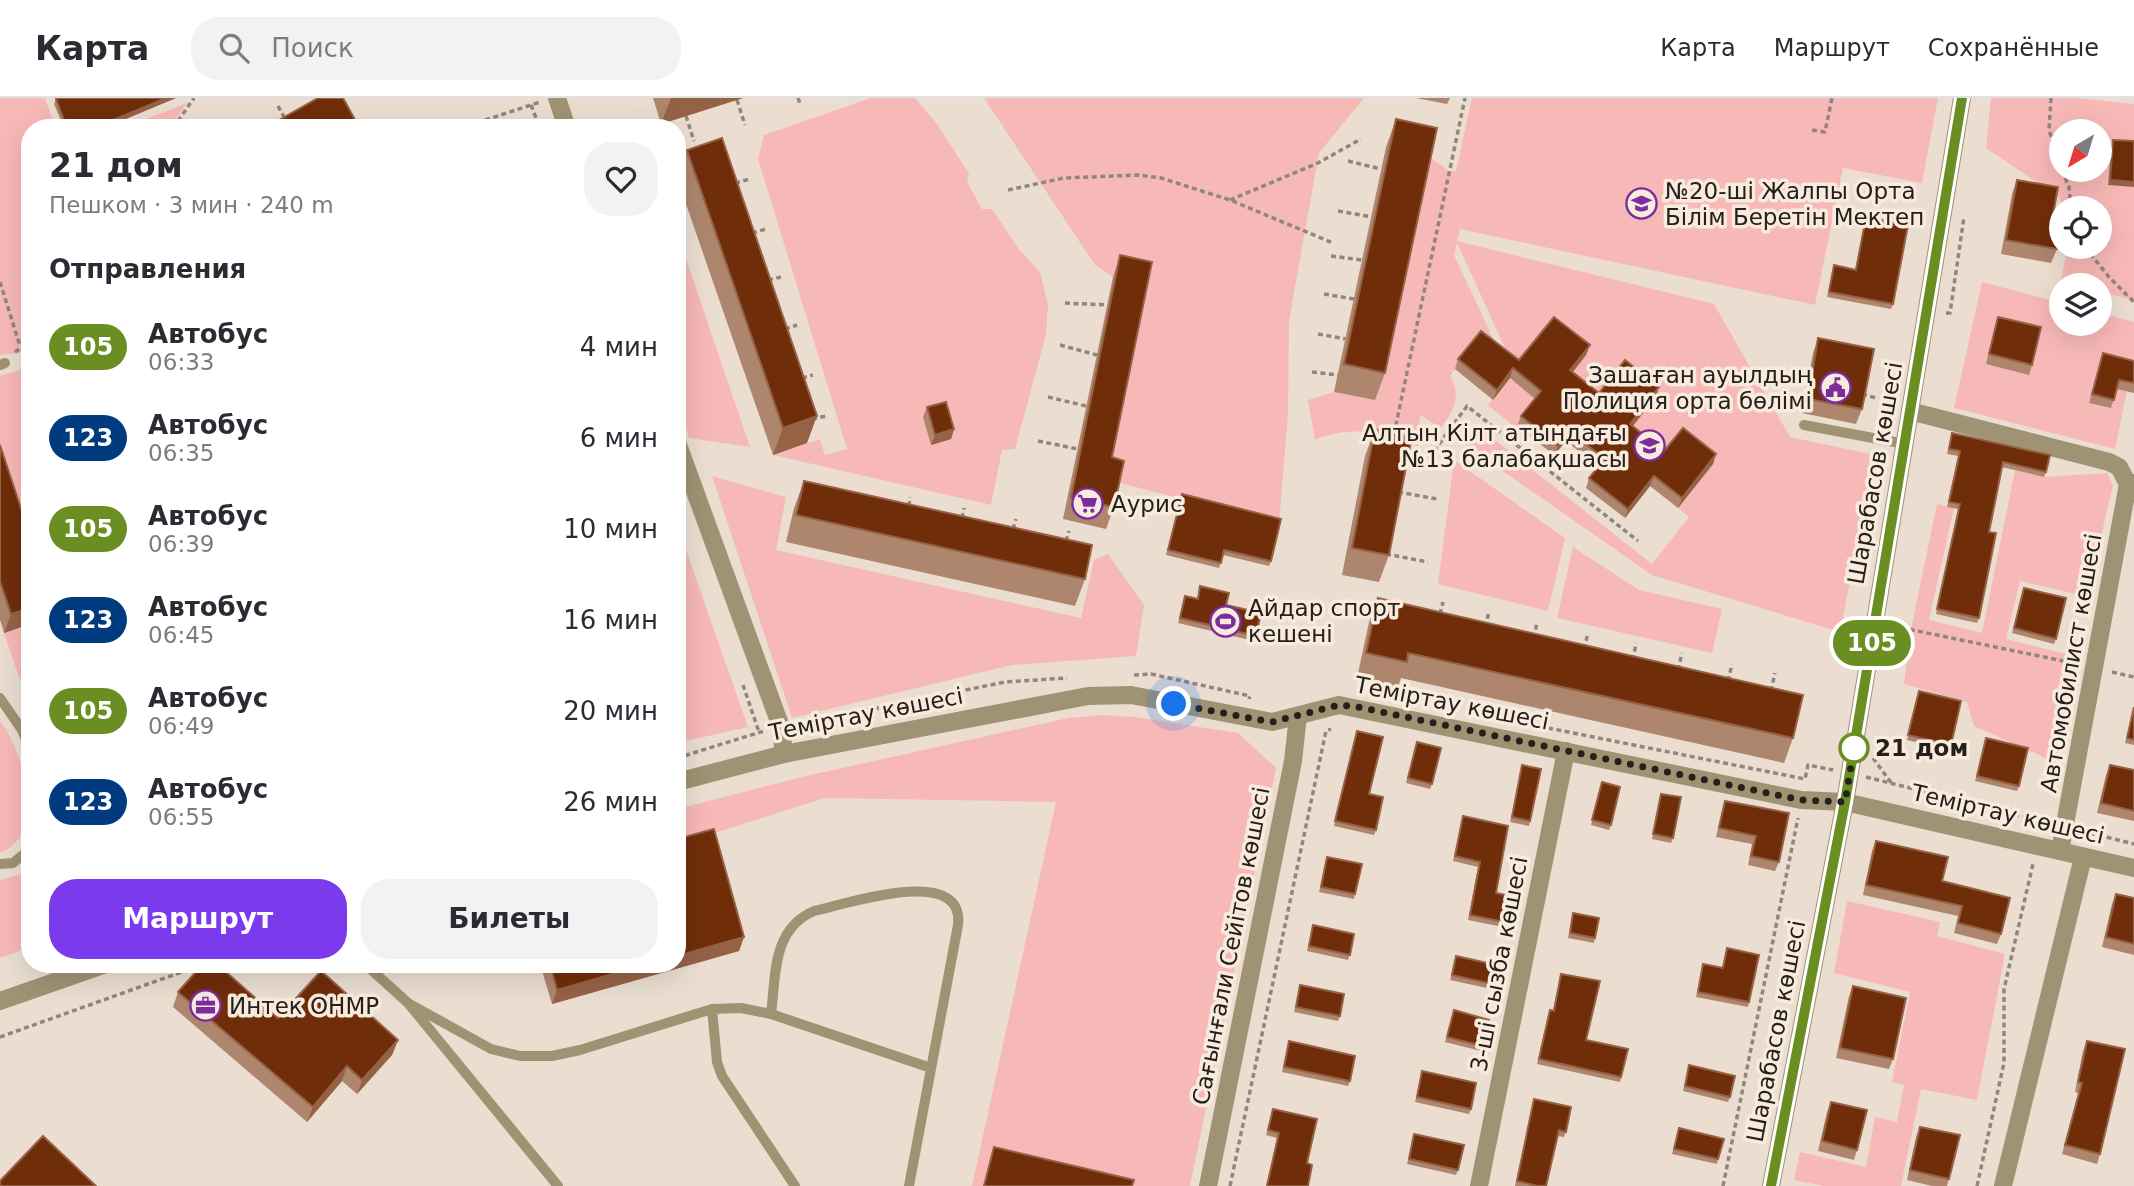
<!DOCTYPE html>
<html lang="ru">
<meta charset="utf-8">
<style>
body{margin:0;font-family:"DejaVu Sans",sans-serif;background:#f2f2f3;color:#2b2b33;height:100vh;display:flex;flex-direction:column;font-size:26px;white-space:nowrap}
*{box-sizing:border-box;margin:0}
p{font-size:23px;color:#7c7c81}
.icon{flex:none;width:38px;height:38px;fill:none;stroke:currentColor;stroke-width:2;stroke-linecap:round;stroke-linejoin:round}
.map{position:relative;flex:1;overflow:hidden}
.sheet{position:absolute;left:21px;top:21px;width:665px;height:854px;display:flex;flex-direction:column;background:#fff;border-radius:28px;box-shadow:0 7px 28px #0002}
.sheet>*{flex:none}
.badge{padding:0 14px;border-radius:23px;font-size:24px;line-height:46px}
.needle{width:46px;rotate:218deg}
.tools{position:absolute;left:2049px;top:21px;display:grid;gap:14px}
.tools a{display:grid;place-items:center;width:63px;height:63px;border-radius:50%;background:#fff;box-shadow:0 7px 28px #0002;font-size:35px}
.you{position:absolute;width:35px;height:35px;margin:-18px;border:5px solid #fff;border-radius:50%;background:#1a73e8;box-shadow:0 0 0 10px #1a73e833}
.map>.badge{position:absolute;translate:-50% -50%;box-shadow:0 0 0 4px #fff}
h2{padding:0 28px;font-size:26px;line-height:63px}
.round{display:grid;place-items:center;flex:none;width:74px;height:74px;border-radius:28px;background:#f2f2f3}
.overview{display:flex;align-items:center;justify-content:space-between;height:119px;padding:0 28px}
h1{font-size:33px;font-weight:600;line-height:52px}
.primary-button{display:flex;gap:14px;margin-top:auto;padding:14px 28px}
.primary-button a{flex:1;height:80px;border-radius:28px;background:#7c3aed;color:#fff;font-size:28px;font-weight:600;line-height:80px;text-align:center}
.primary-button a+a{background:#f2f2f3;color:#2b2b33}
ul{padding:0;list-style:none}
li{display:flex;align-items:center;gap:21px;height:91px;padding:0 28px}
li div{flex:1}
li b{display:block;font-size:26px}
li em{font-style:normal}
li .badge{min-width:77px;font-weight:700;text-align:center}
header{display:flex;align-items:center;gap:42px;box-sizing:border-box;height:98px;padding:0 35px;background:#fff;border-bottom:2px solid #e1e1e2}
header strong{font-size:33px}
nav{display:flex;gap:38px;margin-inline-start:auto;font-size:24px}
.search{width:490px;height:63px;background:#f2f2f3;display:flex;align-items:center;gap:18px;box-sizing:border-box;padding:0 24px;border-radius:28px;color:#7c7c81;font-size:26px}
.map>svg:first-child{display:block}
</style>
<header>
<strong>Карта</strong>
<div class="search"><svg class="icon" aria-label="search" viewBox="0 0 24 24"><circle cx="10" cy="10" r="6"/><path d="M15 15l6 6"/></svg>Поиск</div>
<nav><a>Карта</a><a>Маршрут</a><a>Сохранённые</a></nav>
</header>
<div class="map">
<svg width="2134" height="1088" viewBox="0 0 2134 1088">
<rect width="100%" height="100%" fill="#ebded1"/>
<path fill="#f7b9b7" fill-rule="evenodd" d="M0,0H45L56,30H30V254L0,257Z
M871,0H915L938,27L969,76L967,84L982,111H992L1018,150L1040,174L1048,207L1046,237L1015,351L1002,352L991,407L773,357L820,341L825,357L847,351L758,61L764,37Z
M984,0H1364L1319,55L1289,223L1288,316L1279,426L1105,381L1144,186L1113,179L1095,167Z
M1472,0H1938L1922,85L1843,70L1815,207L1460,131L1457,143L1714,206L1790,339L1875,357L1840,534L1652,477L1454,339L1464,329L1481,331L1652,466L1689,419L1678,410L1713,366L1661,362L1596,305L1515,272L1457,145L1454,157L1504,264L1477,243L1450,278C1462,300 1454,312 1441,330L1420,317L1418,348C1383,334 1350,327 1315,342L1308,302L1334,294L1375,302L1427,57L1449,73H1456Z
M1991,0H2078L2134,6V202L2100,194V187L2061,185L2067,149H2100V110H2062L2060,100L1986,50ZM2062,33H2100V72H2062Z
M187,5L169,30H123Z
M677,134L750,349L689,340L677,301Z
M1982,184L2061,205L2062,226H2100V215L2134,224V258L2115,351L1954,310Z
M30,269V477L0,386V278Z
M1510,280L1538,303L1516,330L1488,307Z
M1454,362L1565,440L1548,513L1438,486Z
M2015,372L2044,379L2107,375L2113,387L2087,499L2020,483L2006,541L2074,558V585L2057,665L1974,628L1967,604L1904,586L1911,531L1937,406L1954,410L1929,522L1982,535Z
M712,378L786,399L776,452L1081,520L1094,462L1108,456L1144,507L1136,558L1012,567L792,620Z
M677,426L748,629L677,645Z
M1573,449L1639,492L1722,511L1712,555L1557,520Z
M30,526V611L4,535Z
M1103,617L1135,619L1238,635L1276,670L1190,1088H972L1056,704L825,700L677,747V711L806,678L1068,620Z
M0,623C24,652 47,738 0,755Z
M30,768V849L0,860V782L22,776Z
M1847,803L1940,824L1937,838L2005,856L1977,1002L1921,991L1901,1088H1824L1794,1082L1800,1054L1866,1069L1875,1019L1897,1024L1904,987L1892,984L1910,894L1834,875Z"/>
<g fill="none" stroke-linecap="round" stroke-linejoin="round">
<path stroke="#90867d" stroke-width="3.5" stroke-dasharray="5 3.5" stroke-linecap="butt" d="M798,0L801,8
M2051,0L2049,32L2062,71
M737,2L745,27
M531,7L540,30
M278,8L290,30
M686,18L694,43
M173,30L194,0
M461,30L540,4
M1812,32L1825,34L1832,0
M1348,63L1381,71
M2062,72L2069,89L2071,110
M735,85L750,81
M1008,92L1064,80L1138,77L1161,80L1230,102L1333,145
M1230,102L1318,65L1361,41
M1338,113L1372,119
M752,135L766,131
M2085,149L2109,179L2134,204
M1331,158L1362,162
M768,182L781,179
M0,184L20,248
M1324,196L1354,201
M1065,205L1107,207
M1946,215H1950L1964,119
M785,231L797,227
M1318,236L1346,241
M21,246L30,234
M1060,247L1097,257
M15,254L30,243
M1312,274L1338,277
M802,280L813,277
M1862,296L1876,300
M1048,299L1086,308
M812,321L826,318
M1394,336L1465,0
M1038,343L1078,351
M1429,360L1467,308L1638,443
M1398,394L1437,401
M909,408L910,399
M962,420L964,410
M1013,431L1016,421
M1066,443L1069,433
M1386,456L1428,464
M1440,516L1443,504
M1893,528L2078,566
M1485,529L1489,514
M1534,540L1537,524
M1584,551L1588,535
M1633,562L1636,545
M1678,572L1682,555
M2112,574L2134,579
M1134,577L1151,576L1250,598L1249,601
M1728,583L1732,566
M743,587L759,634
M1771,593L1775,575
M799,626L1005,584L1067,580
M1548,630L1805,681L1808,667L1833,672
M677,660L764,633
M1873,660L1892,686
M1866,679L2046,724
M2082,733L2134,746
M0,939L204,866
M1230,1088L1326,633L1331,631
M1723,1088L1798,720
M1977,1088L2004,965V891L2033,766"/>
<path stroke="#a09373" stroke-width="10" d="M0,267L5,265
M1804,327L1905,346
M0,600L22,632L30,651
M0,766L13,765L30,751
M365,866L408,905L558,1088
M408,905L491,951L520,958H552L580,952L712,911L741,910L771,916L931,970
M712,911L717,964L722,978L795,1088
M771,916C776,877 772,831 814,813C844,807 965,765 958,827L909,1088"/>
<path stroke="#a09373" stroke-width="18" d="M557,0L567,30
M1910,313L2109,364L2119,369L2128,386L2134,385
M677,344L781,629L784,656
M2060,753L2128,386
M1208,1088L1293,663L1298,618
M1479,1088L1566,653
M1771,1088L1845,704"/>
<path stroke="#a09373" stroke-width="18" d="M677,684L784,656L1088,598L1131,597L1272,624L1339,607L1801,702L1845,704L2134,770
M1845,704L1962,0
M0,903L106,866
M2003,1088L2083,759"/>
</g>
<path fill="#ae866e" d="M59,0H176L104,30H64L54,6L56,1Z
M653,0H743L661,26Z
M1416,0H1450L1447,6Z
M1396,21L1385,275L1375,302L1334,294L1386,49Z
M2113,42L2134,43L2108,87L2111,47Z
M687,52L807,345L773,357L677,80Z
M2017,82L2051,128L2057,151L2051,165L2001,156L2012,96Z
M1866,119L1893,206L1891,211L1827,199L1834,167L1855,172Z
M1120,157L1112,359L1114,409L1106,431L1063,421L1113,179Z
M1998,219L2032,267L2029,277L1986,266L1995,228Z
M1818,240L1862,311L1856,326L1802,315L1813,255Z
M2103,255L2134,263V295L2117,291L2111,310L2089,305Z
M1586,257L1573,274L1599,295L1656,299L1633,328L1664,353L1716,356L1713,366L1678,410L1650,388L1625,420L1586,390L1589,380L1598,368L1566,343L1554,357L1517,328L1521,318L1535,301L1510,280L1493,302L1455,271L1458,261L1519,262Z
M927,309L954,331L951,341L931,347L923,319Z
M1375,331L1389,457L1379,484L1342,477L1365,358Z
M1952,335L2046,374L2044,379L2002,369L1989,434L1979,520L1977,525L1936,516L1958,411L1947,409L1958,358L1947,356Z
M0,347L30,438V526L4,535L0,522Z
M804,383L1085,481L1075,508L786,444L794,410Z
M1182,396L1271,463L1269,468L1223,457L1219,470L1166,457Z
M1200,488L1226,507L1256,538L1254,543L1178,525L1185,498L1197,501Z
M2024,490L2056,541L2054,546L2012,535Z
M1378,500L1793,640L1784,665L1401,580L1398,589L1357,580L1369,524Z
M1919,593L1951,647L1949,652L1907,642Z
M2134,609V647L2125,645Z
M1357,633L1376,732L1374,737L1334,728Z
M1986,640L2019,688L2017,693L1975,683Z
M1417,644L1432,686L1430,691L1406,685Z
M1522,667L1530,723L1529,728L1510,724Z
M2110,667L2134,672V723L2097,715L2106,677Z
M1602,684L1611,727L1609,732L1591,727Z
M1661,696L1673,740L1671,745L1652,741Z
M1725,703L1779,764L1775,773L1748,767L1752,746L1716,739L1722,712Z
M1463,718L1496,795L1510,825L1508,830L1468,822L1478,769L1453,763Z
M1876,743L1942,783L2001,836L1997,846L1954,835L1958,818L1863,797L1872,753Z
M1327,759L1355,796L1354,801L1319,794Z
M2116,796L2134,800V857L2102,849L2112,806Z
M1573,815L1595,840L1594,845L1568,840Z
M1313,827L1350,857L1348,862L1307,853Z
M744,839L739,853L552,906L540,866H677Z
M1727,850L1749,904L1748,909L1696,899L1703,866L1722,870Z
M1456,858L1497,887L1496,892L1450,882Z
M1561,876L1586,942L1621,979L1620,984L1537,966L1548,917L1550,912H1553Z
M1300,887L1340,918L1338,923L1294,914Z
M1853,888L1893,961L1889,971L1836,960L1849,898Z
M178,894L278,920L398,942L392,957L357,996L342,983L307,1024L173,909Z
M1452,917L1482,948L1481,953L1445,944Z
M1289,943L1350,983L1348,988L1282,974Z
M2087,943L2100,1056L2097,1066L2062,1056L2078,995L2075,994L2083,953Z
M1689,967L1730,999L1728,1004L1683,993Z
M1422,973L1471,1011L1469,1016L1415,1004Z
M1534,1001L1566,1034L1564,1039L1557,1038L1546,1088H1515Z
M1831,1004L1857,1052L1854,1062L1818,1053L1827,1014Z
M1273,1011L1307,1065L1308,1088H1266L1277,1040L1266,1037Z
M1920,1029L1949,1081L1947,1088H1932L1907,1082L1916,1039Z
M1679,1030L1718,1061L1717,1066L1672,1056Z
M1414,1036L1458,1072L1456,1077L1407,1066Z"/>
<path fill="#956246" d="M166,0H176L104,30H94Z
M671,0H743L661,26Z
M2110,82L2134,84V89L2108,87Z
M1590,247L1586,257L1567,281L1570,272Z
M1513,270L1510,280L1493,302L1497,292Z
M1659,289L1656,299L1627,335L1630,326Z
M817,318L807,345L773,357L783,330Z
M954,331L951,341L931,347L935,337Z
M1569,333L1566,343L1554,357L1558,348Z
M1716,356L1713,366L1678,410L1682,400Z
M1654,378L1650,388L1625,420L1628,411Z
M30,510V526L4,535L11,516Z
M744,839L739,853L552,906L557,892L647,866H677V858Z
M398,942L392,957L357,996L362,982Z
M347,968L342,983L307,1024L313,1009Z"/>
<path fill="#702d0a" stroke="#956246" stroke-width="2" d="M59,0H166L94,30H67L56,1Z
M318,0H343L359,29L357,30H265Z
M1396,21L1437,30L1385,275L1344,266Z
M722,40L817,318L783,330L687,52Z
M2113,42L2134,43V84L2110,82Z
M2017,82L2058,89L2051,128L2061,130L2057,151L2006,142Z
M1866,119L1908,127L1893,206L1829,194L1834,167L1856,172Z
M1120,157L1152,164L1112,359L1124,363L1114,409L1071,400Z
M1554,219L1590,247L1570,272L1599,295L1625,262L1659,289L1630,326L1664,353L1683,330L1716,356L1682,400L1654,378L1628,411L1589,380L1605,361L1569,333L1558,348L1521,318L1541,293L1513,270L1497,292L1458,261L1481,233L1519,262Z
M1998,219L2041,229L2032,267L1989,256Z
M1818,240L1874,251L1862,311L1808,301Z
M2103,255L2134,263V285L2119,282L2114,302L2092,296Z
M946,304L954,331L935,337L927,309Z
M1375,331L1412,338L1389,457L1352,450Z
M1952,335L2050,357L2046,374L2003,364L1989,434L1996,435L1979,520L1937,511L1960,406L1949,404L1960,353L1949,351Z
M0,347L30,438V510L11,516L0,483Z
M804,383L1092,447L1085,481L796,417Z
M1182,396L1281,421L1271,463L1224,452L1221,465L1168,452Z
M1200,488L1229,495L1226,507L1261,515L1256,538L1180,520L1185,498L1198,501Z
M2024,490L2066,500L2056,541L2014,530Z
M1378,500L1803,597L1793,640L1408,555L1407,564L1366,555Z
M1919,593L1961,603L1951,647L1908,637Z
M2134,609V642L2127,640Z
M1357,633L1383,639L1369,696L1383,699L1376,732L1335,723Z
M1986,640L2028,650L2019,688L1977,678Z
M1417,644L1441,650L1432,686L1408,680Z
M1522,667L1541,671L1530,723L1512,719Z
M2110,667L2134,672V713L2101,705Z
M1602,684L1620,689L1611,727L1592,722Z
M1661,696L1681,699L1673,740L1653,736Z
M1725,703L1789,715L1779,764L1751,758L1756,738L1719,730Z
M1463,718L1508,728L1496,795L1515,799L1510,825L1470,817L1480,764L1455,758Z
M714,731L744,839L677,858V741Z
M1876,743L1948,759L1942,783L2010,800L2001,836L1958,825L1962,808L1866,787Z
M1327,759L1362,766L1355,796L1321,789Z
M2116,796L2134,800V846L2106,839Z
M1573,815L1599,820L1595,840L1570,835Z
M1313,827L1354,836L1350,857L1309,848Z
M1727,850L1759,857L1749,904L1698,894L1703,866L1723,870Z
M1456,858L1501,868L1497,887L1452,877Z
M203,866H217L278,920L321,873L398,942L362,982L347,968L313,1009L178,894Z
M550,866H647L557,892Z
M1561,876L1600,883L1586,942L1628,951L1621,979L1539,961L1550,912L1554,913Z
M1300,887L1344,896L1340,918L1296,909Z
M1853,888L1906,900L1893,961L1840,950Z
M1454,912L1489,922L1482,948L1447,939Z
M1289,943L1355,958L1350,983L1284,969Z
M2087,943L2125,951L2100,1056L2065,1047L2082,985L2078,984Z
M1689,967L1735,978L1730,999L1685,988Z
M1422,973L1476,985L1471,1011L1417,999Z
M1534,1001L1571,1009L1566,1034L1559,1032L1546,1088H1538L1517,1083Z
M1831,1004L1867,1012L1857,1052L1822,1043Z
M1273,1011L1317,1021L1307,1065L1312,1067L1308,1088H1267L1279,1035L1268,1032Z
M1920,1029L1960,1037L1949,1081L1910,1072Z
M1679,1030L1724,1041L1718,1061L1674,1051Z
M1414,1036L1464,1047L1458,1072L1409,1061Z
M43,1038L96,1088H0V1083Z
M994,1049L1134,1082L1132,1088H984Z"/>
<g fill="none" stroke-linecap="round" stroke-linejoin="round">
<defs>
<path id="line" d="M1771,1088L1845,704L1962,0"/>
</defs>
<use href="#line" stroke="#fff" stroke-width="16"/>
<use href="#line" stroke="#6b8e23" stroke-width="10"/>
<path stroke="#25201c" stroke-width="7" stroke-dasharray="0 12.6" d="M1174,606L1272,624L1339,607L1358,609L1801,702L1845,704L1854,650"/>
</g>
<defs>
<symbol id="school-ring" viewBox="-11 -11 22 22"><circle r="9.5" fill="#f8ebde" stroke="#7b2d9e" stroke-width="1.5"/><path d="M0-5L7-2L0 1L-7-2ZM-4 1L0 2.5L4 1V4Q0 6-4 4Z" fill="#7b2d9e"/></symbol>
<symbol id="civic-ring" viewBox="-11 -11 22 22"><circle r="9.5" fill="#f8ebde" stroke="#7b2d9e" stroke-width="1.5"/><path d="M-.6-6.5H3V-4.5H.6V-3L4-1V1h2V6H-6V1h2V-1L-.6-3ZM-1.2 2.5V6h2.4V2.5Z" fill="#7b2d9e"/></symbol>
<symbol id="supermarket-ring" viewBox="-11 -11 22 22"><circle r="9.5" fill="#f8ebde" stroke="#7b2d9e" stroke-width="1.5"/><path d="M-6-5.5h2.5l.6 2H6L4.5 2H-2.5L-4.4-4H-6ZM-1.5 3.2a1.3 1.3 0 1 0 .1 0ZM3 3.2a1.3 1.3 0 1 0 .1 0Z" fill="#7b2d9e"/></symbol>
<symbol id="stadium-ring" viewBox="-11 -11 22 22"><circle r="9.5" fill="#f8ebde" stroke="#7b2d9e" stroke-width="1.5"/><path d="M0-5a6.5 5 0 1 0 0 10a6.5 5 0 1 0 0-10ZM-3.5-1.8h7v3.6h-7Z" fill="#7b2d9e"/></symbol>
<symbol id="office-ring" viewBox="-11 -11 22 22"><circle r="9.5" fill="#f8ebde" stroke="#7b2d9e" stroke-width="1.5"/><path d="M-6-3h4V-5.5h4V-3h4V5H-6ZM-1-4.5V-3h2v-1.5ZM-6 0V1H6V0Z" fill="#7b2d9e"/></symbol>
</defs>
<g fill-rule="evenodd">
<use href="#school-ring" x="1624" y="88" width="35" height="35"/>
<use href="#civic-ring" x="1818" y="272" width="35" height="35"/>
<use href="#school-ring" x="1632" y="330" width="35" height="35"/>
<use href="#supermarket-ring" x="1070" y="388" width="35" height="35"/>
<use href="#stadium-ring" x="1208" y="506" width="35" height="35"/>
<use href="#office-ring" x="188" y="890" width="35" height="35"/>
</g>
<circle fill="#fff" stroke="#6b8e23" stroke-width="3.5" cx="1854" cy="650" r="14"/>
<g text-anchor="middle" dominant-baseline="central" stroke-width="7" stroke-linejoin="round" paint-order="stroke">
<g font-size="23" fill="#25201c" stroke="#f8ebde" text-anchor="start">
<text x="1665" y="93">№20-ші Жалпы Орта<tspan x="1665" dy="26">Білім Беретін Мектеп</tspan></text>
<text x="1812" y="277" text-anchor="end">Зашаған ауылдың<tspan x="1812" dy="26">Полиция орта бөлімі</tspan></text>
<text x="1627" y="335" text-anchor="end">Алтын Кілт атындағы<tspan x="1627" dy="26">№13 балабақшасы</tspan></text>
<text x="1111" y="406">Аурис</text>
<text x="1248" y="510">Айдар спорт<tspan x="1248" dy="26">кешені</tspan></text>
<text x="229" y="908">Интек ОНМР</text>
</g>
<g font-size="23" fill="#25201c" stroke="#f8ebde">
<text transform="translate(1875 375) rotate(-80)">Шарабасов көшесі</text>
<text transform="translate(2071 565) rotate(-80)">Автомобилист көшесі</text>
<text transform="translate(1452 605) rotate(11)">Теміртау көшесі</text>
<text transform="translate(866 616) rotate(-11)">Теміртау көшесі</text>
<text transform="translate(2008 716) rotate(13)">Теміртау көшесі</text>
<text transform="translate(1231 848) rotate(-79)">Сағынғали Сейітов көшесі</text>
<text transform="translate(1499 866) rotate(-79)">3-ші сызба көшесі</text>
<text transform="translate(1776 933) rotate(-79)">Шарабасов көшесі</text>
</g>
<g font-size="23" font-weight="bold" fill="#25201c" stroke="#f8ebde" text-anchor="start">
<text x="1875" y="650">21 дом</text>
</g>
</g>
</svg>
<div class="tools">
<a><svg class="needle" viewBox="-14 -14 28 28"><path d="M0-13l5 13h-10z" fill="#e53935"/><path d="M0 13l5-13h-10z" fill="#7c7c81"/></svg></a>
<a><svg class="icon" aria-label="locate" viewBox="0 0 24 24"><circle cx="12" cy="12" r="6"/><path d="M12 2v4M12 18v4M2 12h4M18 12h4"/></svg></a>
<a><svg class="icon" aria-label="layers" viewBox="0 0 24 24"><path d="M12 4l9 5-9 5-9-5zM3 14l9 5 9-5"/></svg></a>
</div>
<div class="you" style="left:1174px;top:606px"></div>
<b class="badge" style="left:1872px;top:545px;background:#6b8e23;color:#fff">105</b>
<section class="sheet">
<div class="overview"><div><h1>21 дом</h1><p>Пешком · 3 мин · 240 m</p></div><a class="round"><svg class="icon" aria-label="heart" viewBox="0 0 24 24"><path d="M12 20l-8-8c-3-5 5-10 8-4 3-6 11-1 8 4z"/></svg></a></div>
<h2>Отправления</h2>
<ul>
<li><span class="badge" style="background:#6b8e23;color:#fff">105</span><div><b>Автобус</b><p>06:33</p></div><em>4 мин</em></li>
<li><span class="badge" style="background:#003b80;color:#fff">123</span><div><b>Автобус</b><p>06:35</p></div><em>6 мин</em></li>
<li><span class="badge" style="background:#6b8e23;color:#fff">105</span><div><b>Автобус</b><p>06:39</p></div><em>10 мин</em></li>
<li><span class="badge" style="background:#003b80;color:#fff">123</span><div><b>Автобус</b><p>06:45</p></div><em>16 мин</em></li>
<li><span class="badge" style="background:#6b8e23;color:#fff">105</span><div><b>Автобус</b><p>06:49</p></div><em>20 мин</em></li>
<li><span class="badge" style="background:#003b80;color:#fff">123</span><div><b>Автобус</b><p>06:55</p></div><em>26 мин</em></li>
</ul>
<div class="primary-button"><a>Маршрут</a><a>Билеты</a></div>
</section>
</div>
